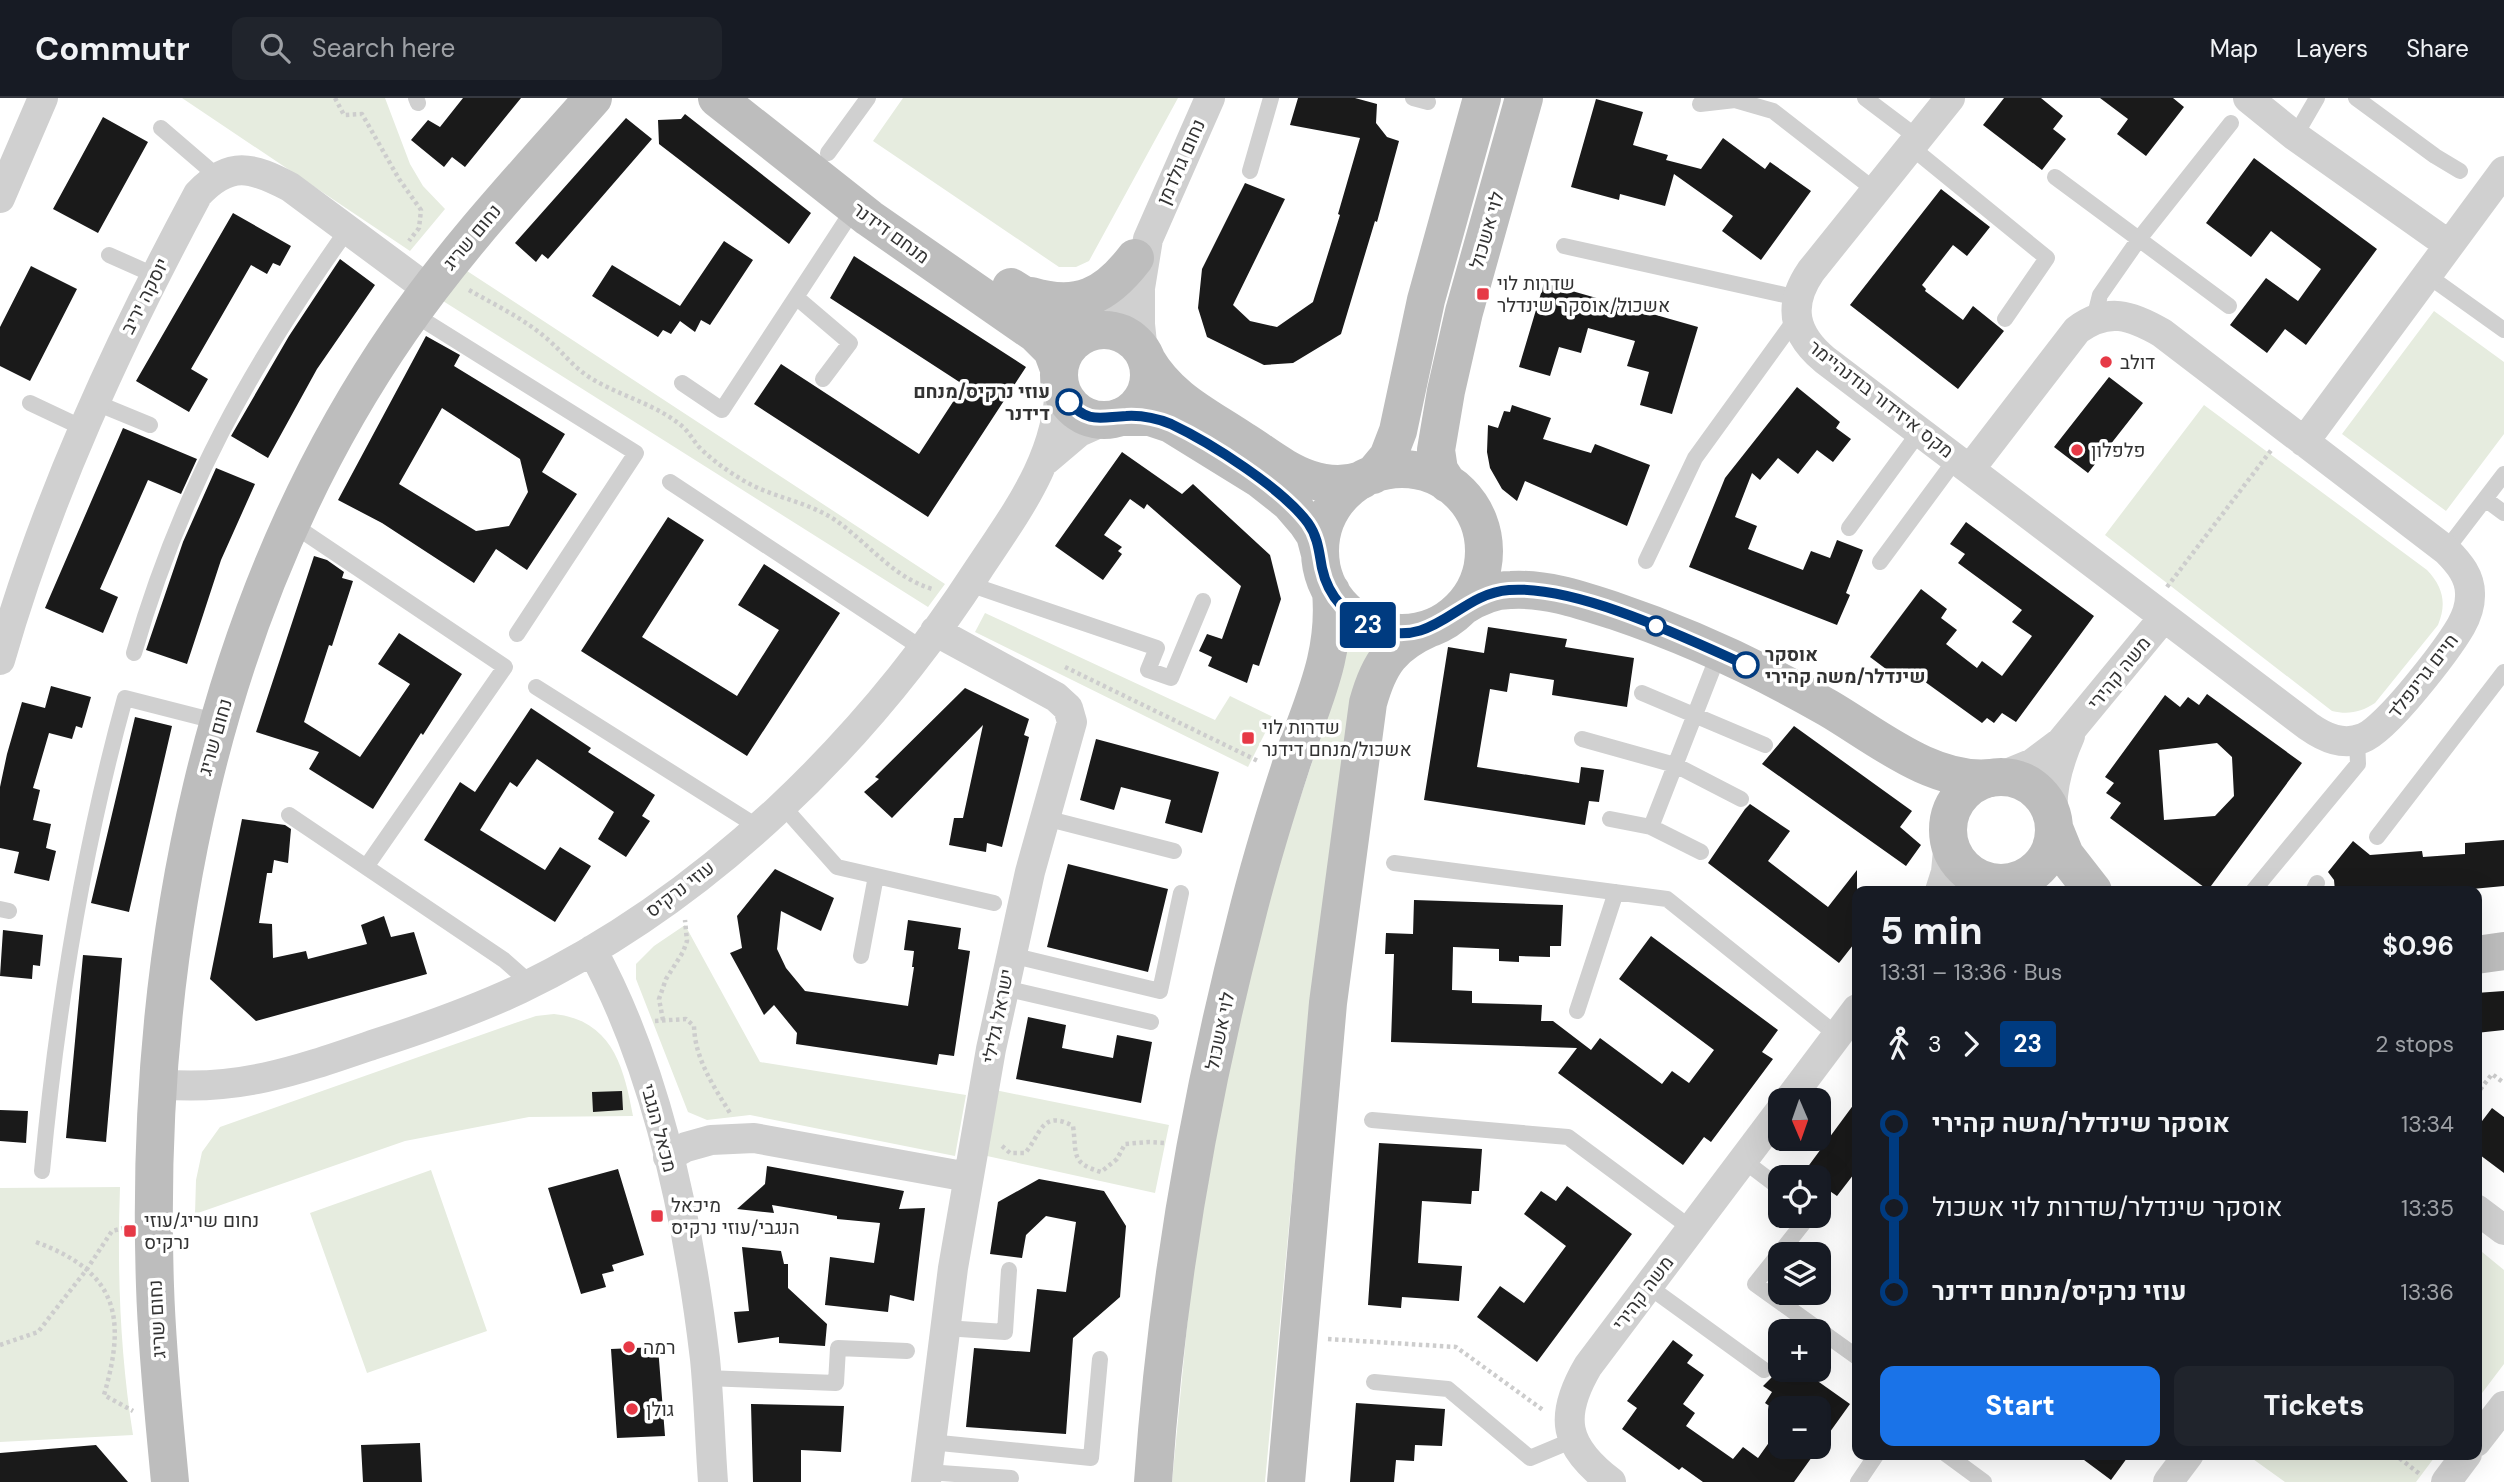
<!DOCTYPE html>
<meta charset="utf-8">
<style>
body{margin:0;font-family:"DM Sans",Heebo,sans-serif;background:#20242c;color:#f1f3f6;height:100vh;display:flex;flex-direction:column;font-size:26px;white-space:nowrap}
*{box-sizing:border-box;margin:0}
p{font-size:23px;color:#9ea1a6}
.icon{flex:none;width:38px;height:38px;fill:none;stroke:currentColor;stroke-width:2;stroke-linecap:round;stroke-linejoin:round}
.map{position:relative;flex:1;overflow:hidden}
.panel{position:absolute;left:1852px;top:788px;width:630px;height:574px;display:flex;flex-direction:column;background:#171b24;border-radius:14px;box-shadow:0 7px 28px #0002}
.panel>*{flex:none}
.badge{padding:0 14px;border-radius:5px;font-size:24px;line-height:46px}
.needle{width:46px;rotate:178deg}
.fabs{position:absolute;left:1768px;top:990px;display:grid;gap:14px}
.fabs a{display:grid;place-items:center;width:63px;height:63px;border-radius:14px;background:#171b24;box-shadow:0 7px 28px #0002;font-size:35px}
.map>.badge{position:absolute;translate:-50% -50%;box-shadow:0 0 0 4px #fff}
.legs{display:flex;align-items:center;gap:10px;height:77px;padding:0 28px;font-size:23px}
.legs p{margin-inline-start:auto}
.summary{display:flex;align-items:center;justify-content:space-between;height:119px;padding:0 28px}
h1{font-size:38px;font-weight:800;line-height:52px}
.primary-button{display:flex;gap:14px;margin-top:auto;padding:14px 28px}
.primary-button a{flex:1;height:80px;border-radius:14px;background:#1a73e8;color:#fff;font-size:28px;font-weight:800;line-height:80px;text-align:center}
.primary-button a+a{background:#20242c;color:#f1f3f6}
ul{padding:0 28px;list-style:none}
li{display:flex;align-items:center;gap:24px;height:84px;font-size:26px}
li i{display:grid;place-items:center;width:10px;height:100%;margin:0 9px;background:currentColor}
li i::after{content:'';width:18px;height:18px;margin:-9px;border:5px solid;border-radius:50%;background:#171b24}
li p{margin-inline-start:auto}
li:first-child i{background:linear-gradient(#0000 50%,currentColor 0)}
li:last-child i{background:linear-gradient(currentColor 50%,#0000 0)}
header{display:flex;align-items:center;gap:42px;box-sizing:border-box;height:98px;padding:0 35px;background:#171b24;border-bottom:2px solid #363941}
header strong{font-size:33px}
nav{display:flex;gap:38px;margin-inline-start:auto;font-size:24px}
.search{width:490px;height:63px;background:#20242c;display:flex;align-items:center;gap:18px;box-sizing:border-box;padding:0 24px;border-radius:14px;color:#9ea1a6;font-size:26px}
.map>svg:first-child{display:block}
</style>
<header>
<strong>Commutr</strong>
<div class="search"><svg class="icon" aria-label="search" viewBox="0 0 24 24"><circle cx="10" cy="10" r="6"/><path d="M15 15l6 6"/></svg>Search here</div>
<nav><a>Map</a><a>Layers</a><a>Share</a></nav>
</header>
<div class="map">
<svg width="2504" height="1384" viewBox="0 0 2504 1384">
<rect width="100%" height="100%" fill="#fff"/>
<path fill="#e6ecdf" d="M182,0H385L410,66L423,88L445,111L410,153Z
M903,0H1178L1089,163L1076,169H1059L873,43Z
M464,171L945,486L928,509L443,203Z
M2434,213L2504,264V336L2446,413L2342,336Z
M2204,307L2427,472C2443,489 2447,505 2438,527L2375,605C2361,614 2349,617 2332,613L2105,437Z
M985,515L1215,622L1230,598L1273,619L1248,669L975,534Z
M1349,541L1379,551L1294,1074L1265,1384H1172L1192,1176L1239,907L1278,767L1331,607Z
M685,827L760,964L966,997L955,1058L750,1017L707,1022L688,1014L636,881V866L654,848Z
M554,916C612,922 624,969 633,1018L529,1019L405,1043L195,1116L196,1082L202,1054L220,1029L515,925L536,918Z
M995,992L1169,1027L1155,1095L987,1058Z
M431,1072L487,1233L367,1275L310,1115Z
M120,1089C117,1172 120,1255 133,1337L0,1344V1090Z
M2476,1149L2504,1172V1266L2476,1303Z
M2246,1356H2437L2416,1384H2285Z"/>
<path fill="#1a1a1a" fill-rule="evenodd" d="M463,0H521L465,69L452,59L444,69L411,42L428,22L440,29Z
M1298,0H1355L1377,6L1376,25L1387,39L1399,43L1377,124L1375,123L1341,236L1293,265L1264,267L1207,239L1198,210L1202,171L1245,85L1285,101L1233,207L1250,223L1277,229L1313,204L1340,117L1338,116L1360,40L1290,27Z
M2004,0H2041L2063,18L2053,31L2066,41L2042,72L1983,27Z
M2100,0H2173L2184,9L2146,58L2117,36L2128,21Z
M1596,1L1643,14L1633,47L1668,57L1666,62L1701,71L1723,40L1765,71L1770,64L1811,93L1761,162L1722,133L1733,118L1674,76L1665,108L1620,96L1619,102L1571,89Z
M685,16L811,115L789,146L659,46L658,22L681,21Z
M103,19L148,44L98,135L53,111Z
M626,20L652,41L548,161L542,156L536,164L515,145Z
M2254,60L2377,151L2306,247L2285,231L2267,255L2230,227L2266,180L2298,203L2321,171L2271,133L2251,159L2206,125Z
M1941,91L1990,129L1967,158L1953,147L1922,187L1926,191L1925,193L1963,222L1973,208L2004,233L1958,291L1850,207Z
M233,115L291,148L280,168L273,165L267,176L251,167L191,271L208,281L189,314L136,283Z
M724,143L753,162L710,227L701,222L695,234L680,223L671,236L663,232L658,239L592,198L612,167L680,208Z
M854,158L1026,269L928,419L754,306L781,266L919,356L964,287L830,200Z
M340,161L375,187L317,271L268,360L231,338L289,238Z
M31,168L77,191L30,283L0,268V229Z
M1544,185L1698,229L1672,316L1640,307L1649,274L1627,268L1635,243L1588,230L1581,255L1559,249L1550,278L1519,269Z
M426,238L460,257L454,268L565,336L542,374L577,396L527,472L496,451L474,485L382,425L338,402ZM442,310L520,361L528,394L509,428L476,433L399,386Z
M2109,279L2143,305L2088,375L2054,349Z
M1797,289L1840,324L1836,330L1851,341L1833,364L1817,352L1798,376L1778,360L1760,382L1752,375L1735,419L1757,428L1748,451L1803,472L1811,453L1830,460L1837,442L1863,452L1846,495L1850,497L1837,527L1689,469L1725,380Z
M1512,307L1551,320L1543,341L1591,355L1595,346L1650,367L1627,428L1525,383L1517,403L1502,391L1490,370L1487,354L1488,327L1498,330L1504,313L1510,314Z
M123,330L197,361L181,396L148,382L100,491L118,499L103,535L45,510Z
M1122,354L1182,396L1193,386L1270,457L1281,501L1259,568L1253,566L1247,585L1208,568L1212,559L1199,553L1207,536L1222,541L1241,488L1147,406L1144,411L1130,401L1104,437L1122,449L1118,453L1122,456L1103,482L1055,448Z
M216,370L255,386L221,462L187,566L146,552L183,444Z
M668,419L704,442L642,539L737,598L779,532L738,507L764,466L840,515L747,658L581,553Z
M1966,424L2094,518L2016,624L2002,615L1994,625L1987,620L1982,625L1910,573L1902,583L1870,559L1921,491L1947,511L1941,520L1957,532L1946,546L1977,570L1982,563L2002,578L2032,538L2012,524L2022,512L1958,465L1965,456L1950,446Z
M314,458L327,462L344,474L342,480L353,483L332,548L329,547L304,624L360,659L410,586L378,566L399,535L462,576L423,637L421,635L373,711L309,671L319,654L256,634Z
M1488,529L1567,541L1565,549L1634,560L1627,609L1552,597L1554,582L1510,575L1507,594L1490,591L1477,669L1579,685L1581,669L1604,672L1599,704L1589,703L1585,727L1424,702L1448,549L1484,555Z
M51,588L91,599L82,630L76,628L72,641L49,635L33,690L40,692L33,722L51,726L46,750L56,753L49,783L14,775L19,754L0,750V689L7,656L22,604L45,610Z
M965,590L1029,621L1024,637L1029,639L1002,749L987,745L986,754L949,747L954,720H963L983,627L892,720L864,694L879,681L875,679Z
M2207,596L2302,665L2208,792L2110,720L2121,705L2106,695L2114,685L2105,679L2165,597L2180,609L2188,599L2199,607ZM2217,645L2232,659L2234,698L2215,718L2164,722L2159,652Z
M531,610L591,650L588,654L655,697L642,718L650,723L626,759L598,741L614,714L537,661L517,689L510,684L480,732L545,772L560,749L591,768L555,824L424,742L460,684L475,694Z
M135,619L172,628L129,814L91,805Z
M1794,628L1912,713L1900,729L1921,747L1906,768L1762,666Z
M1096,641L1219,674L1202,735L1165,725L1171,702L1121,689L1114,712L1080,702Z
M1750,706L1790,733L1768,763L1828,809L1857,772V842L1839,865L1708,765L1745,711Z
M242,721L285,727L291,731L288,765L274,762L272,775H267L259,825L272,826L273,860L306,853L308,861L367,846L361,827L384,818L391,839L414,834L427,876L256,923L210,881Z
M2504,742V788L2451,793H2335L2334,782L2328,774L2353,743L2370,757L2422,753L2423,759L2465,756V745Z
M1068,766L1168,791L1148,874L1047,849Z
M775,771L834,800L821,833L781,813L777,851L786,870L805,893L908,908L914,869H912L914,853L904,852L908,822L961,830L958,851L970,853L954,958L939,956L937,967L796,946L797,935L774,907L764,917L730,855L742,850L737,818Z
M1414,802L1563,807L1561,848H1550V859L1519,858V864L1499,863V851L1453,849L1452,892L1472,893V905L1542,907L1541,923H1553L1591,952L1600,940L1662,986L1672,973L1689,985L1714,952L1619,881L1651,838L1778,932L1762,954L1773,961L1711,1044L1704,1039L1683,1067L1558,975L1577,950L1391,944L1394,856H1385L1386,835L1413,836Z
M3,832L43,837L40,868L33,867L32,881L0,878Z
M83,857L122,860L106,1044L66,1040Z
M2504,893V932L2476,935V895Z
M1028,919L1066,927L1062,950L1113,960L1117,937L1152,944L1141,1005L1016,981Z
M622,993L623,1012L593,1014L592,994Z
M1857,1002V1072L1837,1098L1818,1085V1080H1812L1804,1074Z
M2492,1010L2504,1019V1075L2476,1054V1031Z
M0,1012L28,1013L26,1045L0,1043Z
M1379,1045L1482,1051L1479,1093H1472L1471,1106L1422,1103L1418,1165L1462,1168L1459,1203L1402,1199L1401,1210L1368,1207Z
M767,1068L904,1093L899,1111L925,1110L914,1203L890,1197L888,1214L825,1207L830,1159L874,1165L880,1125L837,1121V1118L772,1107L774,1115L737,1111L765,1086Z
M618,1071L644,1157L612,1167L614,1173L602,1176L606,1189L581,1196L548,1090Z
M1039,1081L1104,1093L1126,1128L1120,1199L1073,1240L1066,1336L966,1329L974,1250L1030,1254L1037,1191L1066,1194L1076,1124L1046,1118L1026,1137L1022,1160L990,1156L998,1104Z
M1567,1088L1632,1136L1537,1264L1477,1219L1500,1188L1524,1205L1566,1148L1524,1116L1541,1093L1556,1103Z
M742,1149L781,1153L784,1166H788V1190L827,1226L825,1248L779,1245V1239L738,1245L734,1214L749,1213Z
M1673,1242L1693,1257L1687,1265L1704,1277L1683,1306L1695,1315L1686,1328L1733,1361L1743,1349L1758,1360L1780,1329V1349H1818V1311H1780V1315L1765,1305L1772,1294L1763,1288L1772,1279L1774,1272H1802L1850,1306L1794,1384H1703L1682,1369L1679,1372L1622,1331L1637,1310L1627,1303Z
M658,1249L665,1338L617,1340L611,1251Z
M1356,1305L1445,1311L1442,1348L1415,1347L1414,1363L1396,1362L1394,1384H1350Z
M751,1306L844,1308L841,1354L801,1352V1384H753Z
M420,1345L422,1384H363L361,1347Z
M96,1347L128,1384H0V1355Z
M2076,1356H2130L2111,1382Z"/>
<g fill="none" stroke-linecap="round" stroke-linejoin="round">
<path stroke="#cdcdcd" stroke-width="4.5" stroke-dasharray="3.5 3.5" stroke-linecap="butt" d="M335,0L344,17L362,16L399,81L421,112L419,130L409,143
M469,192C495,207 523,220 546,240C561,252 572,268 589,279C619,298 654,305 682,328C689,334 693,342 699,349C712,362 726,372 741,381C771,400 809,403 838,424C870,447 893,479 932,491
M2167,489L2272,351
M1065,569L1258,663
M663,922L659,901L666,881L683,854L687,843L685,822
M655,923L686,921L694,928C695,961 713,987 730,1015
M2476,997L2492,976L2504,985
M1002,1048L1010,1055H1025C1041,1037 1041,1011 1073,1028C1077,1056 1070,1065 1101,1074L1117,1061L1125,1046L1148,1044L1166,1045
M36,1144C117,1174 127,1218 104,1297L133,1313
M1328,1241L1456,1249L1543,1312
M0,1247L38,1234L87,1171L112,1133L124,1130
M2394,1356L2421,1377"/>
<path stroke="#d0d0d0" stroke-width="16" d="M416,0L418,5
M1413,0L1428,4
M1865,0L1918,40
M2356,0L2435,58L2460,73
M1700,6L1735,2L1773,13L1876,93
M161,30L218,79
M2295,38L2317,0
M1911,49L2047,160L2005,221
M828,55L868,0
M1250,73L1271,0
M2055,79L2229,208
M1564,148L1798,200
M109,157L154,177
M2427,177L2504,232
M796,199L850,245L823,281
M412,215L636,355L517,536
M2094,221L2100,197L2139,141L2231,25
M682,285L722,312L855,109
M94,304L150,327
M30,305L83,330
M670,384L923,551
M2485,401L2504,415
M292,426L505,569L366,769
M1849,430L1920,333
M2446,452L2504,376
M1646,463L1695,360L1797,219
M1880,464L1956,361
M969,486L1157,550L1148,572L1171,580L1203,503
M134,555C180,394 251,267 348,131
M536,589L758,729
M1642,595L1765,647
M1582,641L1675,667L1741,701
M781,706L837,769L994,805
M289,717L504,862L530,885
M1045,720L1174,753
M1610,721L1651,729L1701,754
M1651,729L1719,555
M2377,739L2504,574
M1394,765L1667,801L1837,937
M2253,793L2358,666L2357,642
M2313,793L2317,785
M0,811L9,813
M1011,857L1160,893L1181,795
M861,858L876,778
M1004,890L1151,924
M1577,913L1616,794
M1372,1022L1568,1039L1692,1131
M1743,1062L1780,1090
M42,1073C57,912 82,755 125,600L219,624
M1809,1118L1755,1186L1857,1259
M1648,1188L1764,1272
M945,1230L1005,1234L1009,1172
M706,1280L836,1285L838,1250L907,1253
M1374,1284L1448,1291L1530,1360L1573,1342
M930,1344L1091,1360L1100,1261
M1946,1356L1984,1384
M927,1374L1011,1380
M1858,1384L1877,1356"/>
<path stroke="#d0d0d0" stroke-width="30" d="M1950,0L1811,173C1787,208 1794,236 1825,262L2308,628C2325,640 2343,648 2363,640C2386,632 2447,552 2461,528C2466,519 2470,509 2470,498C2471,479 2459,465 2446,452L2162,235C2131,217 2108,209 2077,232L1970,371
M2248,0L2295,38L2449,147
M0,100L43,0
M1102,232L1119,203L1132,166
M1143,255L1140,226V190L1148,141L1210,0
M2304,344L2504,73
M1046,362L1079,334L1106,322
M0,562C47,398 118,245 198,96C230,62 252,69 290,89L429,192
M1999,679L2033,665L2061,644L2164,519
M2053,721C2050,692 2058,665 2070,638
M1940,793L1946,774L1949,742
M1963,793L1982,787L2003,784
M592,852C658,972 689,1126 705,1261C709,1302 710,1343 713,1384
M159,986C237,994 299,972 372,947C422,931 473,913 520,891C707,801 866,645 978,472C1017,413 1059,359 1060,285
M1788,1003L1857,911
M668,1059L686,1049L711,1042L754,1040L968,1079
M2476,1111L2504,1132
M2476,1344L2504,1308
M926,1384L953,1170L991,951L1030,774L1072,624L1068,610L1056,599L935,533
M1611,1384C1564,1348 1558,1319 1588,1268L1780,1013
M2168,1384L2189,1356
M2446,1384L2467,1356"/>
<path stroke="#bdbdbd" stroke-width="38" d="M717,0L869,120L1036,236L1052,252L1059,271
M1011,189L1062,221L1095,233
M1031,198C1078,212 1106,198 1135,160
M1059 277a45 45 0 1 1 90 0a45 45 0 1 1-90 0Z
M1146,261C1170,302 1207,318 1244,343C1265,356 1285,373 1309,381C1327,387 1344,388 1362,382
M1120,319H1150L1171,326L1260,381L1289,404L1307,425L1315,437L1320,456
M1320 453a82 82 0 1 1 164 0a82 82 0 1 1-164 0Z
M1373,377L1388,359L1398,333L1426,202L1482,0
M1448,386L1439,372L1436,352L1446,293L1464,214L1524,0
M1462,509C1477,499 1493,492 1511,492C1547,490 1581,502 1615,513C1689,538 1760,571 1828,610C1876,638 1932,686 1991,680
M1948 732a53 53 0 1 1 106 0a53 53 0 1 1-106 0Z
M2054,730L2065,757L2093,793
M2476,857L2504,853
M170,1384C164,1319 157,1254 155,1188C144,856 209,509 400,232C457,149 527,75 593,0
M1153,1384C1166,1196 1198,1007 1245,825C1258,772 1274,719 1291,667C1311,606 1337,560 1331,493
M1286,1384L1328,905L1368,605C1379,565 1392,547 1430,530"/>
</g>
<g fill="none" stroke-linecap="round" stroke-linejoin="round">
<defs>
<path id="line-1" d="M1069,304C1088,326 1101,319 1126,318C1142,317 1156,320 1171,326C1211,345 1282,390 1308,425C1318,439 1319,454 1322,470C1328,499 1349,521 1376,531C1436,551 1457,496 1509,492C1576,487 1684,539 1746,567"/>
</defs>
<use href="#line-1" stroke="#fff" stroke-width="16"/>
<use href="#line-1" stroke="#003b80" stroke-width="10"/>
</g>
<g fill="#e63946" stroke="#fff" stroke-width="2.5">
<rect x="1476" y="189" width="14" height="14" rx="3.5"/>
<circle cx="2106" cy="264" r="7"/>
<circle cx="2077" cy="352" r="7"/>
<rect x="1241" y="633" width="14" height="14" rx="3.5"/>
<rect x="650" y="1111" width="14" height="14" rx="3.5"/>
<rect x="123" y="1126" width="14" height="14" rx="3.5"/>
<circle cx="629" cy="1249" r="7"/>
<circle cx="632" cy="1311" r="7"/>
</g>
<g fill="#fff" stroke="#003b80" stroke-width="3.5">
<circle cx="1069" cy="304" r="12"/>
<circle cx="1656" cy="528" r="9"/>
<circle cx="1746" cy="567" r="12"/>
</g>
<g text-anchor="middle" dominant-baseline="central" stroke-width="7" stroke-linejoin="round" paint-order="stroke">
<g font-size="19" fill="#333" stroke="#fff">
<text transform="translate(1181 64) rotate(-66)">נחום גולדמן</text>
<text transform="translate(1487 132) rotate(-74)">לוי אשכול</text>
<text transform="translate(891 135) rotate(36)">מנחם דידנר</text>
<text transform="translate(472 139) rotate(-50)">נחום שריג</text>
<text transform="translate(145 198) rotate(-63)">יוסקה יריב</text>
<text transform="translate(1881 301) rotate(38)">מקס איזידור בודנהיימר</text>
<text transform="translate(2119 575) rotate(-51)">משה קהירי</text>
<text transform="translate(2423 578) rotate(-52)">חיים גרינפלד</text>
<text transform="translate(215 639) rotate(-74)">נחום שריג</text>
<text transform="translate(680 791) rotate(-37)">עוזי נרקיס</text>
<text transform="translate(998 918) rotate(-79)">ישראל גלילי</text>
<text transform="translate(1220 933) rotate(-78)">לוי אשכול</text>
<text transform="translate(659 1030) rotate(75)">מכאל הנגבי</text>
<text transform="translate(1643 1195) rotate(-53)">משה קהירי</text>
<text transform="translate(157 1221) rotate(-93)">נחום שריג</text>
</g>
<g font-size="19" fill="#333" stroke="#fff" text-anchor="start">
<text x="1497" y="185">שדרות לוי<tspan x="1497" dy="22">אשכול/אוסקר שינדלר</tspan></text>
<text x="2120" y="264">דולב</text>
<text x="2091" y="352">פלפלון</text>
<text x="1262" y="629">שדרות לוי<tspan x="1262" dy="22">אשכול/מנחם דידנר</tspan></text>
<text x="671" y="1107">מיכאל<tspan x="671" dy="22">הנגבי/עוזי נרקיס</tspan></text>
<text x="144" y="1122">נחום שריג/עוזי<tspan x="144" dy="22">נרקיס</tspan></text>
<text x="643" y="1249">רמה</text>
<text x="646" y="1311">גולן</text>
</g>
<g font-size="19" font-weight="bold" fill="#333" stroke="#fff" text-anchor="end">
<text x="1050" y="293">עוזי נרקיס/מנחם<tspan x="1050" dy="22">דידנר</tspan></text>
<text x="1765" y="556" text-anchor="start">אוסקר<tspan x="1765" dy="22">שינדלר/משה קהירי</tspan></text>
</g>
</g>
</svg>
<div class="fabs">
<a><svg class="needle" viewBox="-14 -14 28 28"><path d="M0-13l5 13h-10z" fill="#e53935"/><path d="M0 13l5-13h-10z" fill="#9ea1a6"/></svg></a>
<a><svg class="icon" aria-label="locate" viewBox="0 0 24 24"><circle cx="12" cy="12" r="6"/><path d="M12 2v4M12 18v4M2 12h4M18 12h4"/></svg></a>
<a><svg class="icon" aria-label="layers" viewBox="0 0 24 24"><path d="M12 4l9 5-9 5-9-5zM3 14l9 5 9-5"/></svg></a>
<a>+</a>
<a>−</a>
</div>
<b class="badge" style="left:1368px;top:527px;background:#003b80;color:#fff">23</b>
<section class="panel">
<div class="summary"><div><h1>5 min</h1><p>13:31 – 13:36 · Bus</p></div><b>$0.96</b></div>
<div class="legs"><svg class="icon" aria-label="walk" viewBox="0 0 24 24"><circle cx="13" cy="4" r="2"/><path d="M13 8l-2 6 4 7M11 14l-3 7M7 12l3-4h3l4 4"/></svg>3<svg class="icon" aria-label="forward" viewBox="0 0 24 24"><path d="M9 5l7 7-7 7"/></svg><b class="badge" style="background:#003b80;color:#fff">23</b><p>2 stops</p></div>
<ul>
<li><i style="color:#003b80"></i><b>אוסקר שינדלר/משה קהירי</b><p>13:34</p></li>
<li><i style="color:#003b80"></i><span>אוסקר שינדלר/שדרות לוי אשכול</span><p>13:35</p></li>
<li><i style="color:#003b80"></i><b>עוזי נרקיס/מנחם דידנר</b><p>13:36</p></li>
</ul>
<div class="primary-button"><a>Start</a><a>Tickets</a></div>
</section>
</div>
